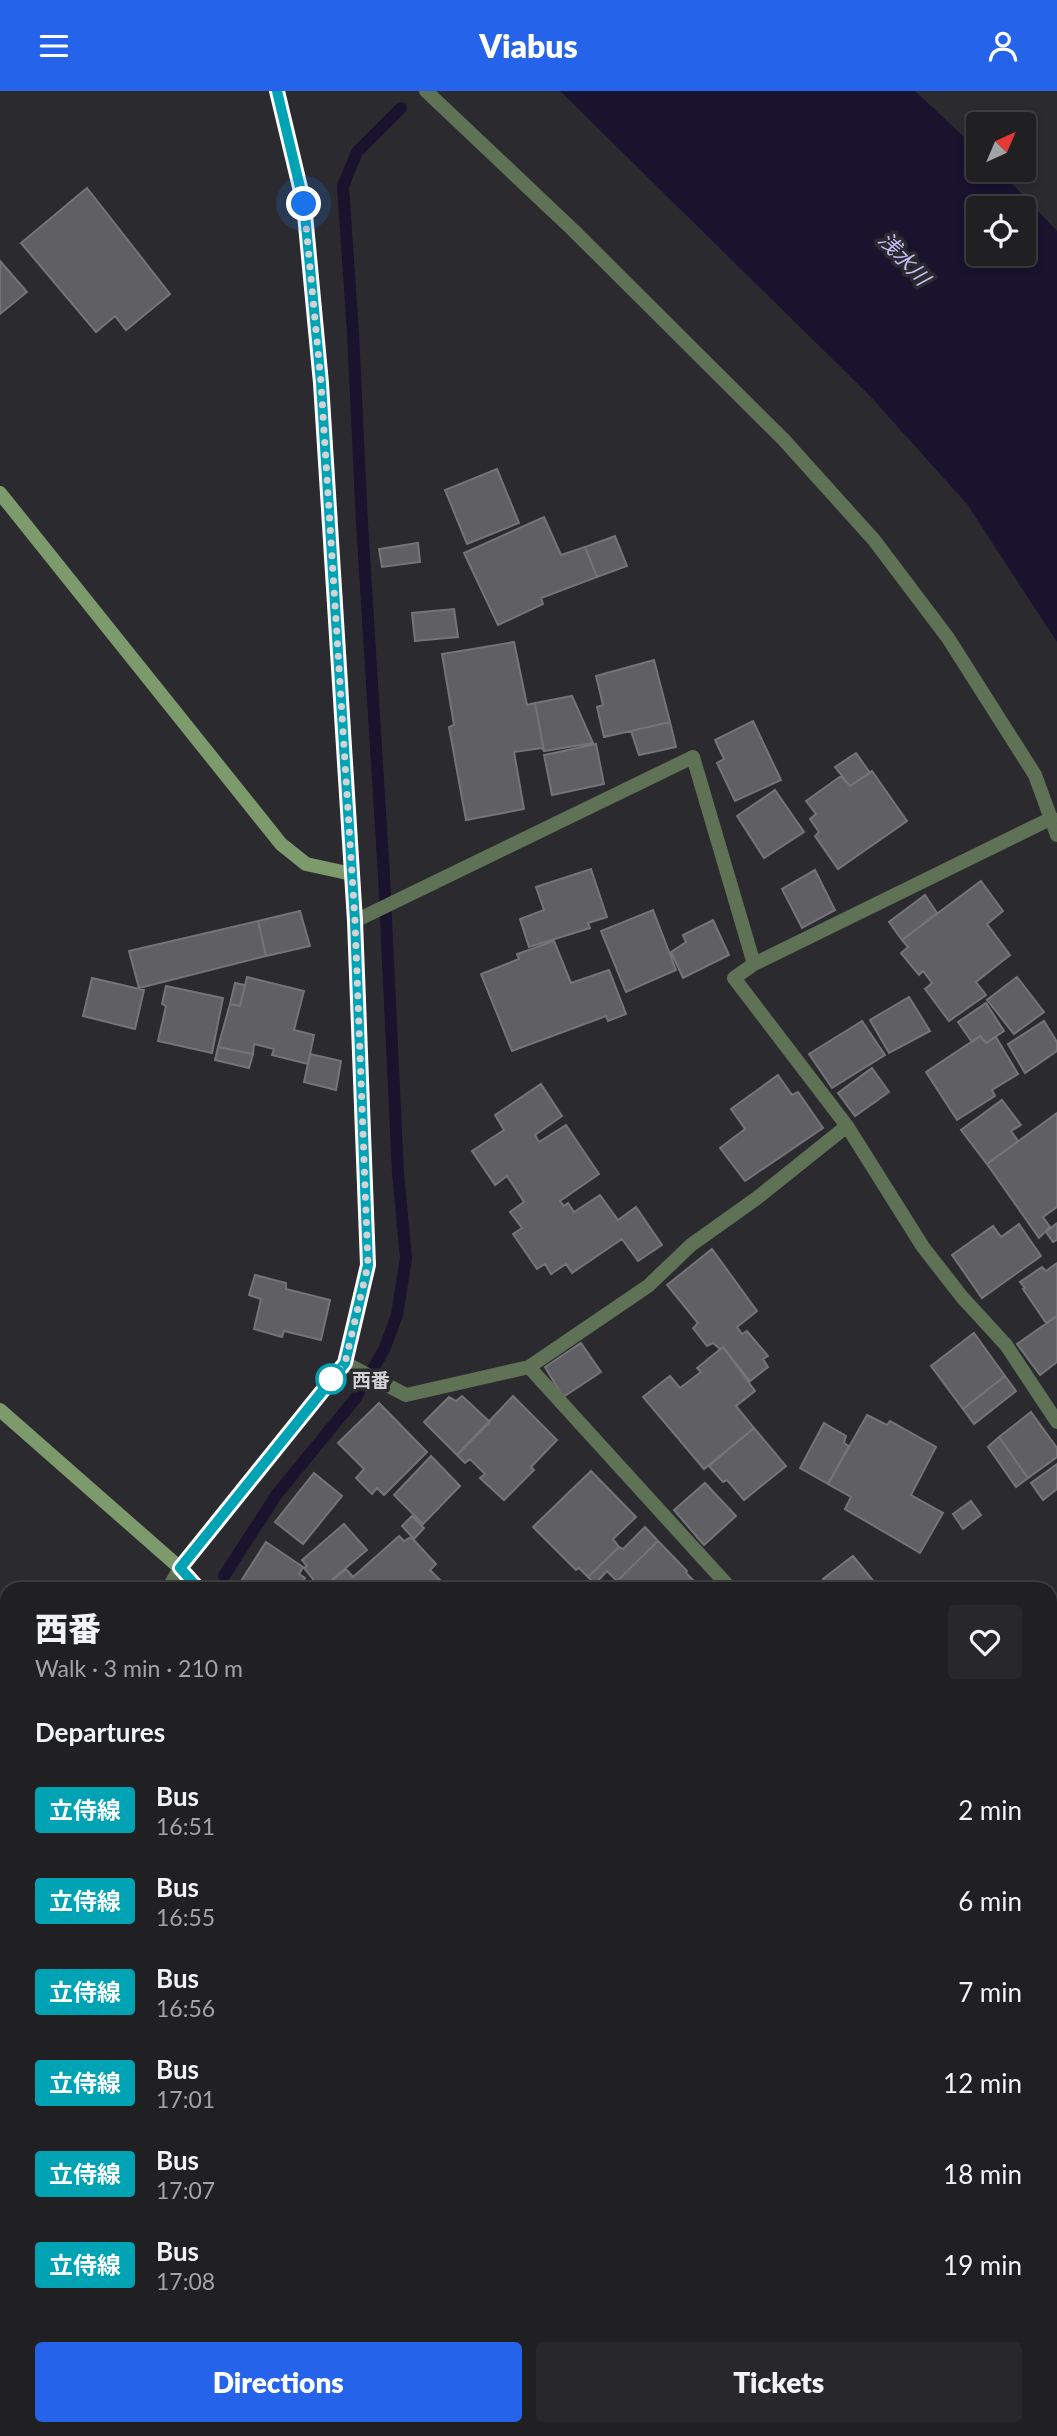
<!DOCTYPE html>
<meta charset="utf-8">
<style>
body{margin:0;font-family:Lato,"Noto Sans JP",sans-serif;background:#28282b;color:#f1f3f6;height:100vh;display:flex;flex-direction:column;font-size:26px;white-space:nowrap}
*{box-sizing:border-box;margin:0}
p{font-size:23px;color:#a2a3a6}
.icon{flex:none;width:38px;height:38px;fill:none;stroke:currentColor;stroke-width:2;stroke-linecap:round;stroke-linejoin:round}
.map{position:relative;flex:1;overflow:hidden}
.drawer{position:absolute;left:0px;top:1491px;width:1057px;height:854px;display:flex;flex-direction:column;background:#202023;border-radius:21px 21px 0 0;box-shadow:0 4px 10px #0003,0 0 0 2px #3d3e41}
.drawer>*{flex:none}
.badge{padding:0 14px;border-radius:5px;font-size:24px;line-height:46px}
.needle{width:46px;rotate:44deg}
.tools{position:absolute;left:966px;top:21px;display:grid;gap:14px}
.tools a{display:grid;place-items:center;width:70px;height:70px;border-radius:7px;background:#202023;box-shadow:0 4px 10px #0003,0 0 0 2px #3d3e41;font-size:35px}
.you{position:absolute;width:35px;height:35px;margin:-18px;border:5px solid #fff;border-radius:50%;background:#1a73e8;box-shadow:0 0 0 10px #1a73e833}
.map>.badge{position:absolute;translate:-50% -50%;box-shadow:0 0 0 4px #fff}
h2{padding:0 35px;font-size:26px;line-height:63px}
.round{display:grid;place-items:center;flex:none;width:74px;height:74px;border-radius:7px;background:#28282b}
.summary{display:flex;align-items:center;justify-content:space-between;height:119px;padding:0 35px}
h1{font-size:33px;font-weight:800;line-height:52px}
.primary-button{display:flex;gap:14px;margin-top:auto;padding:14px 35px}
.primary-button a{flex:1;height:80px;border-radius:7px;background:#2563eb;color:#fff;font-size:28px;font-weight:800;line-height:80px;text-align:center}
.primary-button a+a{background:#28282b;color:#f1f3f6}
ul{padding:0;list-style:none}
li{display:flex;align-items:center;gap:21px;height:91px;padding:0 35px}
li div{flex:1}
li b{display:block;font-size:26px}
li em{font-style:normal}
li .badge{min-width:77px;font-weight:700;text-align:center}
header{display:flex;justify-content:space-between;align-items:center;height:91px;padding:0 35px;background:#2563eb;color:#fff;font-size:32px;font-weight:800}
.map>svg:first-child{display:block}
</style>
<header><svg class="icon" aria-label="menu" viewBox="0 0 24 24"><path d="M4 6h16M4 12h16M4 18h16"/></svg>Viabus<svg class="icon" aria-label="person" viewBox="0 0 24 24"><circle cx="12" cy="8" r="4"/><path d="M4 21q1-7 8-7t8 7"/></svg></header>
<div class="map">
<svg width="1057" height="2345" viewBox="0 0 1057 2345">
<rect width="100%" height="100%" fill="#2b2b2f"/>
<path fill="#19132e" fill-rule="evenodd" d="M560,0H915L978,59V79H999L1057,140V551L967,413L870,305ZM978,117H1024V163H978Z"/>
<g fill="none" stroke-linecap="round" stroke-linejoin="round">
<path stroke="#19132e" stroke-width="12" d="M224,1485L277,1403L355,1308L384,1259L397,1224L406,1167L398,1082L384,785L362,432L353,242L343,95L357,61L401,17
M0,1826L7,1817"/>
</g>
<path fill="#5f5f64" stroke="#747479" stroke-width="2" d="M87,97L170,203L126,239L115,225L96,241L21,152Z
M0,170L27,201L0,223Z
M497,378L519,432L467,453L445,399Z
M544,426L561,464L585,456L597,486L541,507L543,513L498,534L464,462Z
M615,445L627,475L597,486L585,456Z
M418,452L420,471L382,476L379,458Z
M454,518L458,546L415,550L412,522Z
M514,551L527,614L535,612L544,660L542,657L514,661L524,718L466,729L449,636L454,634L442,563Z
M654,569L670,631L604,646L597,616L603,614L596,585Z
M572,605L593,652L544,660L535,612Z
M753,630L781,689L735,710L717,672L724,668L715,649Z
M670,631L676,656L639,664L631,640Z
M596,653L604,693L552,704L544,664Z
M856,662L870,682L850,695L835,676Z
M872,680L907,730L838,778L815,745L819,741L810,728L816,723L806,710L841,685L850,695Z
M775,699L804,741L764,767L737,725Z
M591,778L607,826L588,832L590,837L529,856L520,828L544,819L536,796Z
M815,779L835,819L802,837L782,798Z
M981,790L1003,820L987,833L1010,864L976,891L986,904L949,930L925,898L932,892L923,880L919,884L901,862L908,856L902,849Z
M925,804L937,822L902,849L889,831Z
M653,819L676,879L626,901L601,840Z
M300,820L310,855L266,865L258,830Z
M713,829L729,864L683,887L671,861L686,851L683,844Z
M258,830L266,865L139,897L129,860Z
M554,850L571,892L609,879L626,923L608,930L606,925L512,960L481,883L519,868L517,863Z
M247,886L304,900L294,939L314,944L308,973L272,964L274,958L254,953L253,963L218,956L230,913L240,915Z
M1017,886L1044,921L1014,943L987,909Z
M92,887L144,899L135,938L83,925Z
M235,892L245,894L240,915L230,913Z
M166,895L223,907L212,962L158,950L166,915L162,913Z
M909,906L930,940L889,962L870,929Z
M986,912L1004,940L986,952L980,945L972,951L958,931Z
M862,930L885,964L832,997L809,963Z
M1044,930L1057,951V960L1025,982L1008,953Z
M980,945L986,952L996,946L1018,983L992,999L995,1005L957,1029L926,981Z
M218,956L253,963L249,977L215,969Z
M310,963L341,970L336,999L304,991Z
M872,977L889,1001L855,1025L838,1002Z
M778,984L792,1004L798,1001L823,1037L745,1090L720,1057L745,1038L731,1018Z
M541,993L562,1025L535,1044L539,1051L566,1034L599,1083L560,1110L564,1115L568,1112L574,1121L600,1104L618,1129L636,1116L662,1154L638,1170L622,1148L572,1182L566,1173L551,1183L545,1173L537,1178L513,1143L522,1137L510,1121L524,1111L507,1085L495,1094L472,1060L504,1039L495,1024Z
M1002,1009L1021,1034L1011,1040L1018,1050L987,1073L961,1039Z
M1057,1022V1116L1043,1126L1050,1136L1039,1147L987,1073Z
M1057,1132V1149L1053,1151L1046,1141Z
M1019,1133L1041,1165L982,1207L952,1164L993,1135L1001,1146Z
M712,1158L757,1220L737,1236L742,1243L747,1240L768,1265L763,1268L768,1276L750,1290L723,1256L720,1258L713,1252L707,1255L693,1237L698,1232L667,1194Z
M1057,1172V1225L1046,1232L1023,1198L1025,1197L1020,1191L1042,1176L1046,1180Z
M255,1184L286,1192V1198L330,1209L321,1249L284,1240L282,1246L254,1238L261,1208L249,1204Z
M1057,1225V1271L1040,1284L1017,1253Z
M974,1242L1005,1285L963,1318L931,1275Z
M581,1252L601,1281L563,1306L545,1276Z
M723,1256L755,1300L736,1315L754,1337L704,1378L643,1306L670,1285L680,1297L701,1281L697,1277Z
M1005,1285L1016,1300L974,1333L963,1318Z
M462,1305L490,1331L457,1364L424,1331L449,1306L456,1310Z
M513,1305L557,1349L531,1376L534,1379L504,1409L480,1387L485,1383L470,1368L465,1372L457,1364Z
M379,1312L427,1361L384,1404L377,1397L372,1403L356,1387L364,1378L338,1352Z
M1031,1321L1057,1357V1366L1028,1387L999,1346Z
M867,1324L887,1334L890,1330L936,1356L911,1404L943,1422L920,1462L845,1418L851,1406L828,1393Z
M824,1332L846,1345L844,1352L849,1355L828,1393L800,1377Z
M754,1337L786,1375L744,1409L727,1389L723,1391L709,1375Z
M999,1346L1028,1387L1016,1396L988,1356Z
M431,1365L460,1395L423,1433L394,1404Z
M1057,1373V1398L1043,1409L1031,1392Z
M591,1380L636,1426L613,1448L619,1456L588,1486L579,1477L576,1479L533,1436Z
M314,1382L342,1405L303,1453L275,1431Z
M705,1392L736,1425L704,1454L674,1419Z
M971,1410L981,1424L963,1438L953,1423Z
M412,1425L424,1437L414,1448L402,1435Z
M344,1433L367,1459L321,1498L304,1477L307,1475L302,1469Z
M645,1436L658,1450L617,1490L607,1480L595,1493L588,1486L619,1456L623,1458Z
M399,1445L404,1450L411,1446L436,1473L430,1479L445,1494L441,1498H322L346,1478L353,1486Z
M658,1450L687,1480L686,1482L697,1493L692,1498H625L617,1490Z
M266,1451L303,1476L299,1483L305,1487L301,1494L308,1498H236Z
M853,1465L880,1498H832L823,1488Z
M1056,1562L1057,1643L1056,1644L1050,1640V1567Z
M1050,1771L1057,1782V1792L1050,1797Z
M1057,1792V1875L1050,1864V1849L1054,1846L1050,1840V1797Z
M7,1895V1933L0,1929V1907Z
M1057,1988V2096L1050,2086V1993Z
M1057,2124V2177L1050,2182V2130Z
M1054,2199L1057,2203V2264L1051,2268L1050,2202Z
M1051,2306L1057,2315V2345H1004L1002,2342L1008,2338H1050Z
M69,2338H160L151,2345H62Z
M277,2338H300L305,2345H274L272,2342Z
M307,2338H365L370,2345H312Z
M393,2338H435L439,2345H398Z
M496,2338H558L562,2345H500Z
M669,2338H693L698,2345H659Z
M878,2338H913L923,2345H883Z"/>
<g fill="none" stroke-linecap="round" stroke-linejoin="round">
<path stroke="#5f7255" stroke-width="14" d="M0,1942L7,1947"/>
<path stroke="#5f7255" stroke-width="14" d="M426,0L572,138L784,349L874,449L948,547L1035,684L1057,744
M1052,727L754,873L734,887L847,1035L923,1156L962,1206L1006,1254L1057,1331
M355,830L693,666L754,873
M345,1272L406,1304L529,1276L648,1195L691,1154L757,1107L847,1035
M529,1276L731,1498
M168,1498L180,1477L199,1498
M1050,1720L1057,1713
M0,1769L7,1758
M1050,1958L1057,1954
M1050,2279L1057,2275
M577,2338L582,2345
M980,2345L988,2338"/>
<path stroke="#7c9a6b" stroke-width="14" d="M0,402L281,753L306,773L352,783
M0,1319L180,1477L345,1272L368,1174L355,830L321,291L304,113L277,0
M950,2338L957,2345
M616,2345L624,2338"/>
</g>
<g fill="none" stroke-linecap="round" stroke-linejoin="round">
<defs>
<path id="line" d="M199,1498L180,1477L345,1272L368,1174L355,830L321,292L304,113L277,0"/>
</defs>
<use href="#line" stroke="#fff" stroke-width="16"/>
<use href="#line" stroke="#00a3b4" stroke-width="10"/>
<path stroke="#d3d3d6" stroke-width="7" stroke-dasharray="0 12.6" d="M304,113L321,292L355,830L368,1174L345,1272L327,1293L331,1288"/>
</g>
<circle fill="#fff" stroke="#00a3b4" stroke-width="3.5" cx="331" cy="1288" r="14"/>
<g text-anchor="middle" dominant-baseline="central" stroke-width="7" stroke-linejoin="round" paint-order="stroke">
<g font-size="19" font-weight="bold" fill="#d3d3d6" stroke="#2b2b2f" text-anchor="start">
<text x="352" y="1288">西番</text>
</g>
<g font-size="21" font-style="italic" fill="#c5bdf7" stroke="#2b2b2f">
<text transform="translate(905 167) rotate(47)">浅水川</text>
</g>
</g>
</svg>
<div class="tools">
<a><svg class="needle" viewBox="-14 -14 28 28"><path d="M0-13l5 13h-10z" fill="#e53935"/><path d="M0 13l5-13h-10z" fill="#a2a3a6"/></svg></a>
<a><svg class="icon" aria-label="locate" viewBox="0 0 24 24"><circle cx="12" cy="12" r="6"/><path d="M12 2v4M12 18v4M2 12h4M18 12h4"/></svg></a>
</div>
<div class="you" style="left:304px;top:113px"></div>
<section class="drawer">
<div class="summary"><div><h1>西番</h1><p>Walk · 3 min · 210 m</p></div><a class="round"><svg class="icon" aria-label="heart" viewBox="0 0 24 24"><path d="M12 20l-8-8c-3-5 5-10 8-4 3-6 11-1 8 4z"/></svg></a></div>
<h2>Departures</h2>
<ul>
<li><span class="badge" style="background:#00a3b4;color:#fff">立侍線</span><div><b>Bus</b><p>16:51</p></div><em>2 min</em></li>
<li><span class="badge" style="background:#00a3b4;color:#fff">立侍線</span><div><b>Bus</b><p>16:55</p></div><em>6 min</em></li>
<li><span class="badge" style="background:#00a3b4;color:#fff">立侍線</span><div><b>Bus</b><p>16:56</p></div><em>7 min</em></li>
<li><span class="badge" style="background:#00a3b4;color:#fff">立侍線</span><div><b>Bus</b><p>17:01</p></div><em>12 min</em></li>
<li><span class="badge" style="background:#00a3b4;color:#fff">立侍線</span><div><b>Bus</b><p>17:07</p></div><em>18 min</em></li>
<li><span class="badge" style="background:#00a3b4;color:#fff">立侍線</span><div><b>Bus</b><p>17:08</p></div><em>19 min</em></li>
</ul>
<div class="primary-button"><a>Directions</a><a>Tickets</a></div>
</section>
</div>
